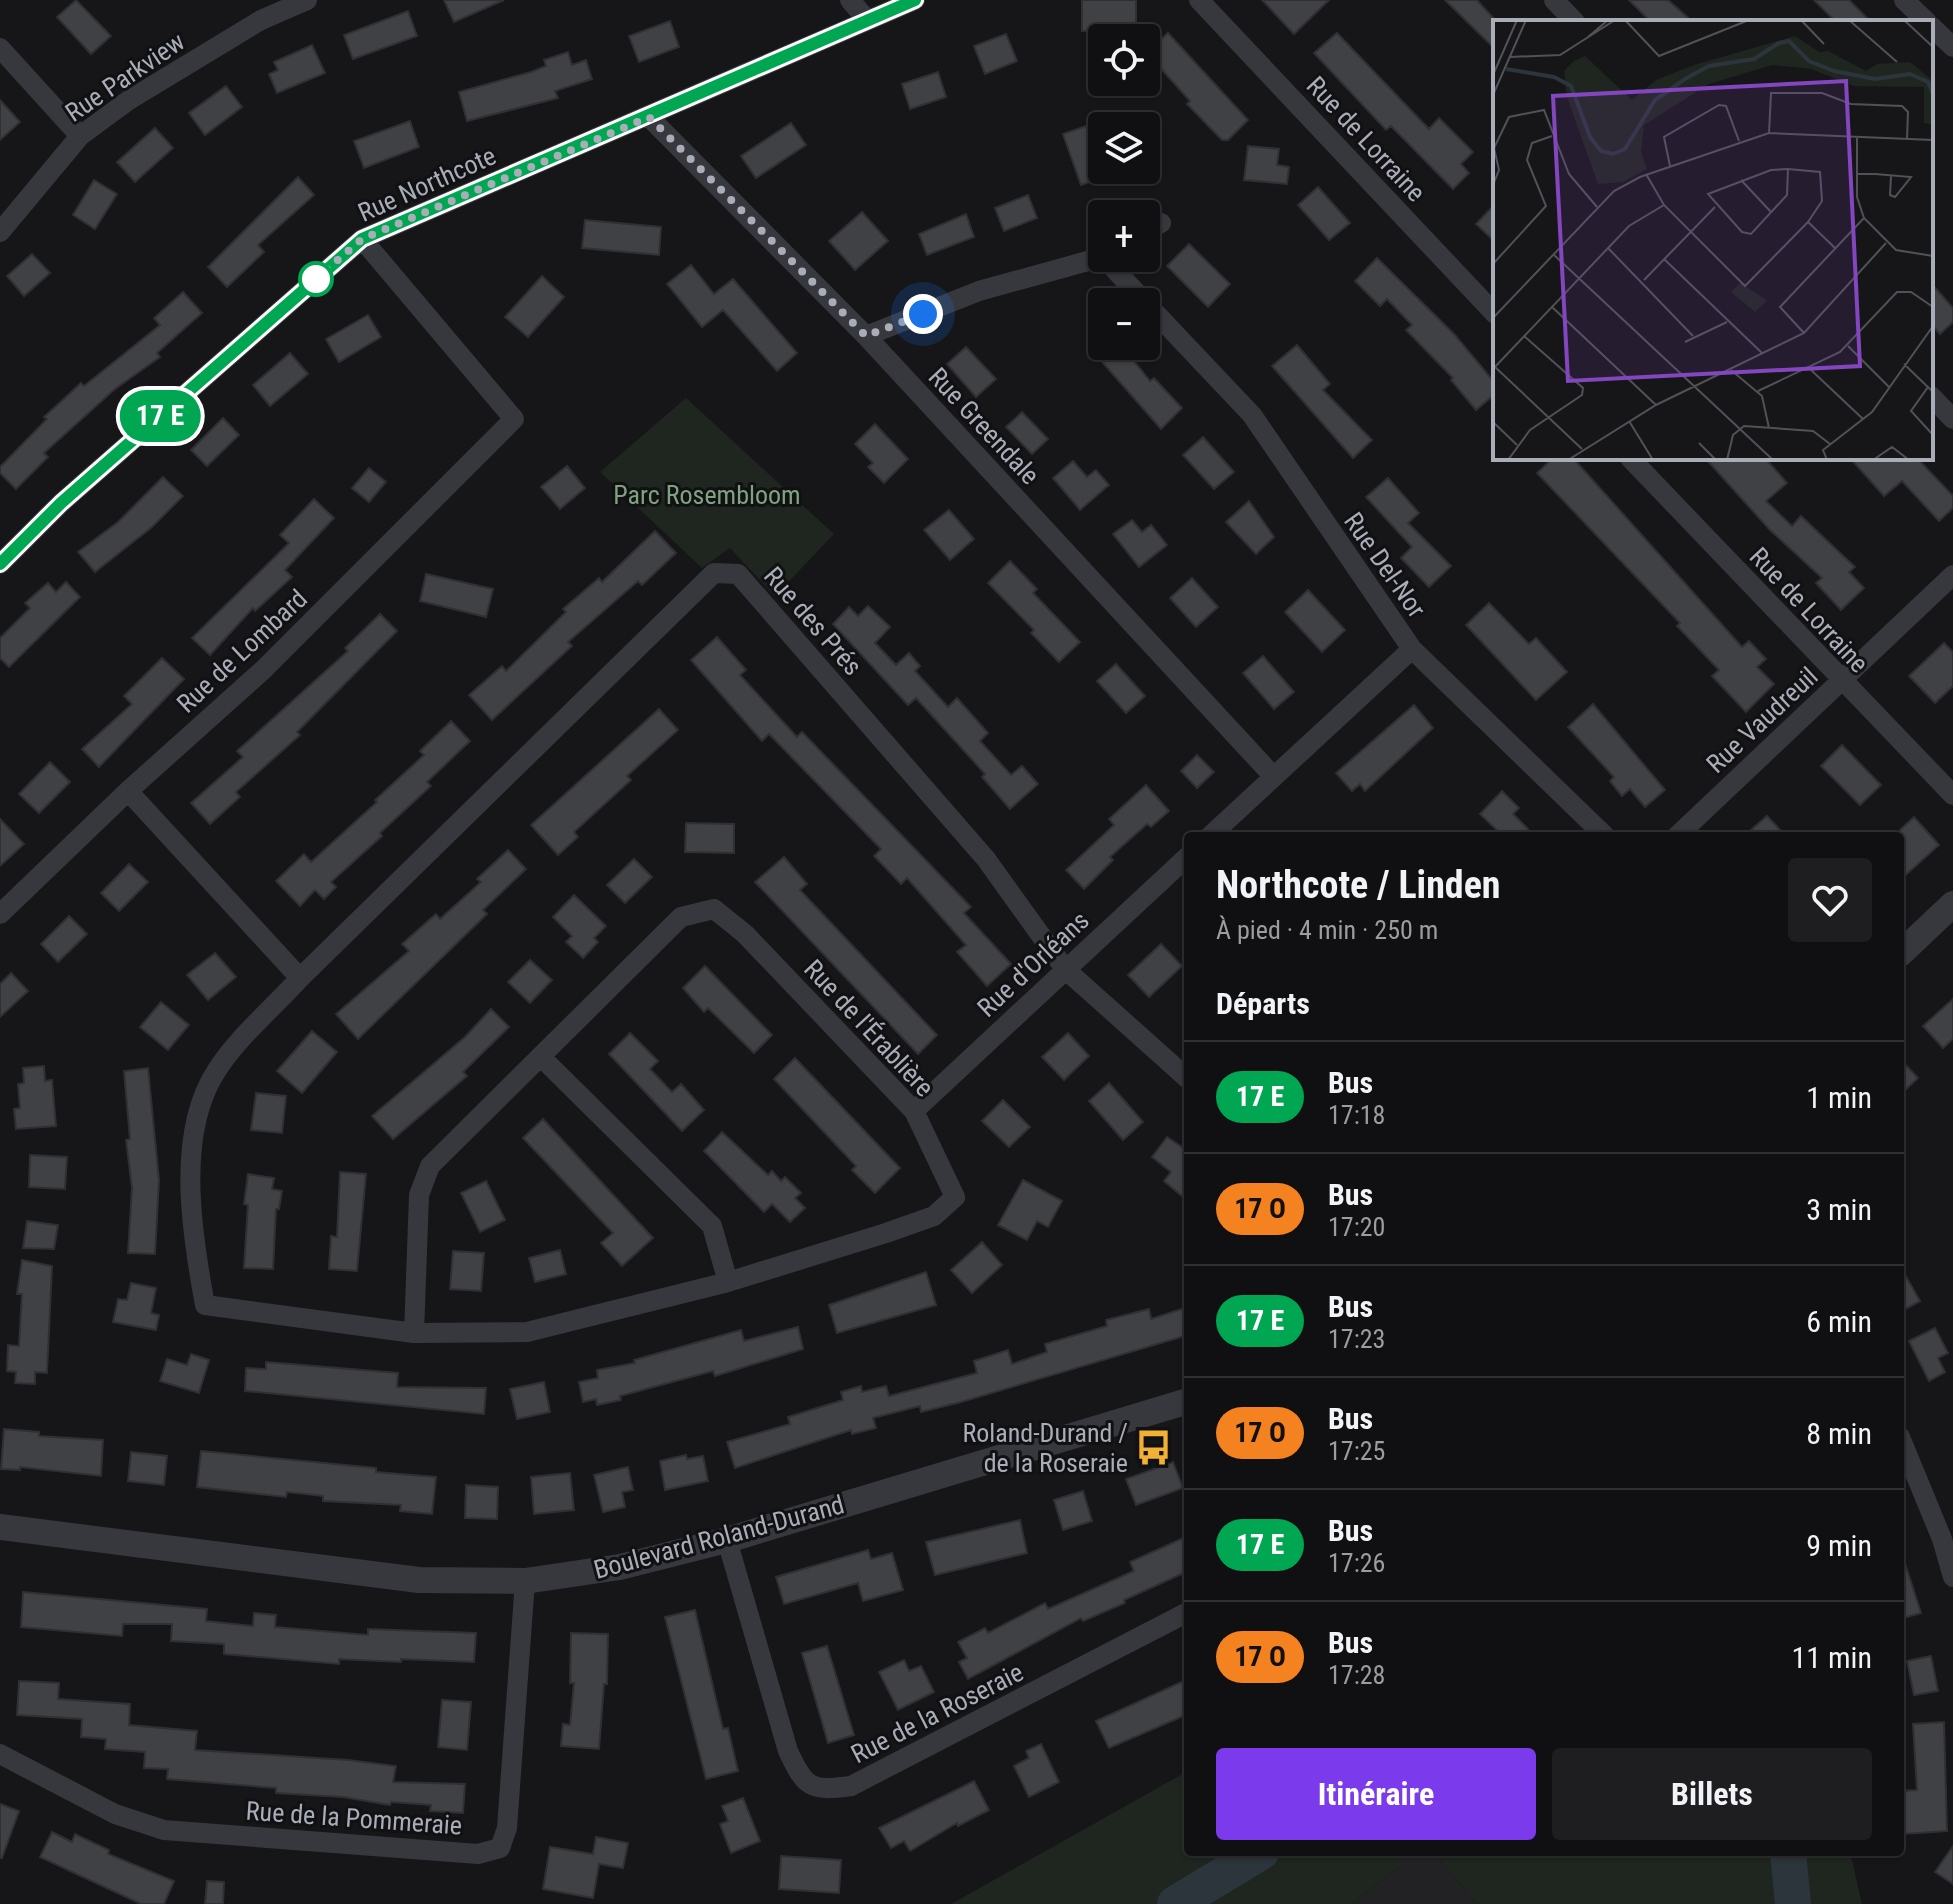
<!DOCTYPE html>
<html lang="fr">
<meta charset="utf-8">
<style>
body{margin:0;font-family:"Roboto Condensed",sans-serif;background:#1e1e20;color:#f1f3f6;height:100vh;display:flex;flex-direction:column;font-size:30px;white-space:nowrap}
*{box-sizing:border-box;margin:0}
p{font-size:26px;color:#9c9d9f}
.icon{flex:none;width:44px;height:44px;fill:none;stroke:currentColor;stroke-width:2;stroke-linecap:round;stroke-linejoin:round}
.map{position:relative;flex:1;overflow:hidden}
.sheet{position:absolute;left:1184px;top:832px;width:720px;height:1024px;display:flex;flex-direction:column;background:#101012;border-radius:8px;box-shadow:0 2px 6px #0004,0 0 0 2px #303032}
.sheet>*{flex:none}
.badge{padding:0 16px;border-radius:26px;font-size:28px;line-height:52px}
.controls{position:absolute;left:1088px;top:24px;display:grid;gap:16px}
.controls a{display:grid;place-items:center;width:72px;height:72px;border-radius:8px;background:#101012;box-shadow:0 2px 6px #0004,0 0 0 2px #303032;font-size:40px}
.you{position:absolute;width:40px;height:40px;margin:-20px;border:6px solid #fff;border-radius:50%;background:#1a73e8;box-shadow:0 0 0 12px #1a73e833}
.map>.badge{position:absolute;translate:-50% -50%;box-shadow:0 0 0 4px #fff}
h2{padding:0 32px;font-size:30px;line-height:72px}
.round{display:grid;place-items:center;flex:none;width:84px;height:84px;border-radius:8px;background:#1e1e20}
.headline{display:flex;align-items:center;justify-content:space-between;height:136px;padding:0 32px}
h1{font-size:38px;font-weight:700;line-height:60px}
.cta{display:flex;gap:16px;margin-top:auto;padding:16px 32px}
.cta a{flex:1;height:92px;border-radius:8px;background:#7c3aed;color:#fff;font-size:32px;font-weight:700;line-height:92px;text-align:center}
.cta a+a{background:#1e1e20;color:#f1f3f6}
ul{padding:0;list-style:none}
li{display:flex;align-items:center;gap:24px;height:112px;padding:0 32px;border-top:2px solid #303032}
li div{flex:1}
li b{display:block;font-size:30px}
li em{font-style:normal}
li .badge{min-width:88px;font-weight:700;text-align:center}
.map>svg:first-child{display:block}
</style>
<div class="map">
<svg width="1953" height="1904" viewBox="0 0 1953 1904">
<rect width="100%" height="100%" fill="#161618"/>
<path fill="#222225" d="M1418,1852H1432L1478,1904H1351Z"/>
<path fill="#1e261f" d="M686,398L834,534L775,596L730,548L702,568L600,472Z
M1188,1771V1852H1418L1351,1904H951Z
M1432,1852H1850L1862,1904H1478Z"/>
<g fill="none" stroke-linecap="round" stroke-linejoin="round">
<path stroke="#2c353c" stroke-width="36" d="M1788,1852L1793,1904
M1175,1904L1261,1852"/>
</g>
<path fill="#404145" stroke="#303034" stroke-width="2" d="M76,0L111,36L91,54L57,17Z
M444,0H504L454,22Z
M1082,0H1136V31H1082Z
M1262,0H1329L1294,34Z
M1445,0H1477L1495,20V49Z
M1629,0H1668L1693,22H1651Z
M1814,0H1849L1871,22H1836Z
M408,11L417,36L353,59L344,35Z
M670,21L679,47L639,62L629,36Z
M1168,33L1248,120L1228,140H1222L1187,104L1190,101L1146,52Z
M1337,33L1429,129L1439,118L1473,152L1461,164L1469,173L1453,189L1391,126L1386,130L1314,53Z
M1006,34L1017,61L985,74L974,46Z
M312,45L325,73L277,93L269,74L278,70L274,62Z
M568,52L572,65L586,60L592,79L555,91L558,98L467,121L459,92L531,72L546,66L544,60Z
M938,72L946,97L910,109L902,84Z
M226,86L242,107L205,135L189,113Z
M0,100L20,122L0,140Z
M410,121L419,147L364,168L354,141Z
M791,123L806,145L756,178L741,156Z
M1086,126L1104,177L1081,185L1063,134Z
M155,128L173,148L135,182L117,162Z
M1248,146L1279,149L1277,165L1289,167L1287,184L1244,180Z
M298,177L314,195L258,245L264,252L227,287L208,267Z
M94,180L117,194L95,229L73,215Z
M1318,187L1350,223L1329,240L1298,205Z
M1028,195L1037,218L1004,231L995,208Z
M1495,204V242L1476,224Z
M862,212L888,241L855,270L829,241Z
M966,214L974,237L927,255L919,234Z
M585,220L661,227L659,255L582,248Z
M1189,244L1230,284L1208,307L1167,266Z
M32,254L50,273L24,296L7,276Z
M1377,258L1455,335L1495,383V394L1476,410L1451,380L1453,378L1406,330L1412,325L1387,299L1380,306L1355,281Z
M691,265L714,294L733,279L797,353L777,371L723,310L702,327L667,284Z
M542,276L564,297L528,337L505,317Z
M1931,283L1953,308V322L1940,334L1931,324Z
M183,292L202,313L157,353L160,357L115,389L44,453L48,457L16,489L0,473V467L47,419L44,417L81,383L84,386L160,325L154,318Z
M368,315L381,337L339,362L326,339Z
M1297,345L1330,384L1323,390L1372,440L1353,458L1272,366Z
M1105,346H1122L1150,381L1154,378L1182,408L1161,429L1095,354Z
M966,347L996,379L976,397L947,364Z
M290,353L308,374L270,406L253,385Z
M1022,412L1048,439L1032,454L1006,427Z
M223,418L239,435L207,466L191,450Z
M875,424L908,459L884,483L868,467L873,463L855,444Z
M1203,437L1234,472L1214,489L1183,455Z
M1553,458H1573L1742,647L1749,641L1766,659L1757,667L1774,684L1746,712L1712,676L1719,670L1677,626L1680,623L1537,473Z
M1705,458H1765L1787,483L1766,501L1792,526L1801,516L1855,567L1849,572L1864,588L1841,610L1816,583L1822,578L1769,529Z
M1850,458H1917L1953,496V508L1939,521L1902,481L1884,496Z
M1073,461L1087,477L1096,470L1109,485L1080,510L1053,478Z
M567,466L585,488L560,509L541,487Z
M369,468L386,482L369,502L352,488Z
M163,477L183,496L152,527L95,572L78,552L118,522Z
M1388,478L1419,513L1408,523L1451,566L1429,587L1401,558L1412,547L1366,497Z
M314,499L334,518L285,570L292,577L255,611L253,608L210,655L192,638L289,543L280,535Z
M1249,501L1274,537L1256,554L1226,522Z
M949,510L974,539L950,560L924,530Z
M1132,520L1142,532L1151,525L1167,545L1139,567L1113,534Z
M655,531L676,553L642,585L638,581L568,642L572,646L492,720L469,695L502,666L506,671L566,612L563,609L599,578L602,582Z
M1010,561L1037,589L1033,593L1080,642L1059,662L1031,633L1034,630L988,583Z
M426,574L493,589L486,617L420,601Z
M1192,578L1218,607L1196,627L1170,598Z
M66,582L80,597L9,667L0,658V638L30,608L25,603L48,583L56,592Z
M1308,590L1345,630L1322,652L1285,612Z
M1489,603L1529,644L1536,638L1567,672L1536,700L1466,625Z
M868,606L890,627L875,643L896,665L909,653L920,666L915,671L948,707L957,698L988,733L980,741L1011,775L1022,766L1038,784L1010,809L982,777L985,774L916,698L908,705L833,624L849,607L858,616Z
M380,614L397,631L297,732L300,735L236,792L240,797L210,824L191,803L243,757L237,751L348,651L345,648Z
M717,637L746,670L740,675L797,737L802,732L971,907L964,913L1011,964L987,986L957,952L966,945L907,878L901,884L874,856L881,849L769,734L762,741L691,660Z
M1944,643L1953,652V686L1935,703L1909,676Z
M1263,656L1294,692L1274,709L1243,673Z
M162,658L184,679L99,767L82,749L132,704L124,696Z
M1116,664L1145,696L1126,713L1097,681Z
M1593,704L1665,790L1645,807L1630,789L1622,796L1610,781L1614,777L1568,727Z
M1414,705L1433,728L1365,791L1360,784L1352,791L1336,773Z
M659,709L678,730L627,776L631,780L574,832L578,837L558,855L531,825Z
M451,721L470,741L427,782L431,786L380,833L382,836L331,882L336,887L324,899L315,890L300,906L276,881L304,854L311,862L377,802L375,800L424,755L420,751Z
M1842,745L1881,785L1860,805L1821,766Z
M1197,755L1214,772L1197,788L1181,771Z
M50,762L70,782L39,813L19,794Z
M1146,785L1169,811L1151,827L1147,824L1110,857L1113,860L1084,889L1066,870L1114,825L1109,819Z
M1502,791L1519,808L1513,814L1528,829L1521,836H1503L1480,814Z
M1767,816L1786,836H1744Z
M1914,817L1939,845L1900,880V830Z
M0,819L24,844L0,866Z
M686,823L734,824V853L685,852Z
M508,850L526,869L483,910L487,914L358,1039L336,1014L409,951L402,944L436,914L440,919L481,882L477,879Z
M784,857L807,884L800,890L937,1035L918,1054L755,882Z
M634,859L652,877L625,903L607,885Z
M129,864L148,882L119,911L101,893Z
M574,895L606,926L594,938L598,942L583,958L566,942L572,936L553,917Z
M69,916L87,934L58,962L41,944Z
M1161,944L1182,966L1149,997L1128,975Z
M215,953L236,977L208,1000L187,975Z
M530,960L552,980L530,1003L508,982Z
M705,966L772,1035L754,1053L708,1008L704,1012L683,988Z
M11,973L28,991L0,1017V984Z
M1953,999V1039L1943,1048L1923,1026Z
M161,1002L189,1025L168,1050L140,1027Z
M491,1009L509,1027L463,1072L467,1076L393,1139L372,1116L465,1037Z
M312,1031L337,1052L302,1093L277,1071Z
M630,1033L658,1061L650,1069L672,1092L681,1084L704,1110L682,1131L609,1054Z
M1068,1033L1089,1056L1064,1080L1042,1057Z
M795,1058L900,1168L875,1193L852,1170L856,1166L774,1079Z
M1900,1059L1918,1078L1900,1095Z
M44,1066L45,1081L52,1080L56,1126L16,1129L14,1109L20,1108L18,1084L24,1083L23,1068Z
M148,1068L159,1180L155,1254L128,1253L132,1188L126,1140L130,1139L124,1071Z
M1109,1083L1143,1122L1123,1140L1089,1101Z
M256,1093L286,1096L282,1133L251,1130Z
M1003,1100L1030,1127L1009,1147L982,1121Z
M543,1119L653,1238L622,1266L601,1243L613,1233L523,1138Z
M722,1132L768,1175L772,1171L781,1181L785,1177L801,1193L795,1198L805,1208L790,1222L772,1204L764,1212L704,1151Z
M1167,1137L1188,1151V1201L1164,1181L1171,1172L1152,1157Z
M30,1155L67,1157L65,1189L29,1187Z
M340,1172L366,1174L357,1271L329,1269L331,1236L337,1237Z
M248,1174L274,1178L272,1189L282,1191L279,1209H276L273,1269L244,1268L248,1205L244,1204Z
M1023,1180L1062,1201L1048,1227L1037,1221L1027,1240L998,1225Z
M486,1181L505,1220L480,1232L461,1193Z
M27,1221L58,1225L54,1249L23,1248Z
M982,1242L1002,1265L972,1293L951,1270Z
M560,1250L566,1274L535,1282L529,1258Z
M453,1251L484,1253L481,1291L450,1289Z
M22,1260L52,1266L47,1373L35,1372V1384L15,1383L16,1372L7,1371L8,1345L19,1346L22,1294H17Z
M1900,1266L1920,1301L1900,1312Z
M926,1272L936,1305L837,1333L829,1305Z
M131,1283L156,1288L151,1313L159,1315L156,1330L113,1322L118,1299L127,1300Z
M1188,1307V1335L961,1402L921,1412L920,1406L873,1418L876,1428L852,1434L851,1430L735,1468L727,1442L790,1424L788,1417L843,1400L841,1392L861,1386L862,1392L886,1386L889,1396L977,1373L974,1361L1008,1350L1012,1364L1047,1352L1045,1344L1107,1326L1106,1320L1149,1309L1151,1319Z
M798,1327L803,1349L715,1376L713,1371L620,1396L621,1400L597,1405L596,1399L583,1402L579,1382L598,1378L597,1370L635,1363L634,1360L741,1330L744,1341Z
M1935,1328L1948,1353L1938,1358L1945,1372L1929,1381L1909,1341Z
M191,1354L209,1360L199,1393L160,1381L167,1359L187,1365Z
M266,1362L398,1373L397,1387L486,1388L484,1414L245,1391L246,1368L266,1369Z
M544,1382L550,1412L517,1419L510,1389Z
M4,1429L39,1432V1436L103,1440L101,1476L20,1467V1470L1,1469Z
M201,1451L376,1468V1472L436,1477L432,1514L400,1511L401,1505L323,1501V1496L287,1492L286,1497L197,1487Z
M131,1452L167,1456L164,1485L128,1481Z
M686,1455L687,1459L703,1456L708,1481L665,1490L660,1461Z
M1173,1462L1183,1488L1136,1505L1126,1479Z
M628,1467L633,1490L622,1492L625,1507L603,1512L594,1475Z
M570,1473L574,1510L534,1514L531,1477Z
M466,1485L498,1487L497,1519L465,1518Z
M1083,1491L1092,1521L1063,1530L1054,1500Z
M1020,1520L1027,1553L935,1575L926,1542Z
M1188,1536V1571L1124,1600L1125,1603L1083,1621L1081,1618L968,1679L959,1662L967,1658L958,1642L985,1628L988,1633L1045,1603L1048,1609L1134,1571L1130,1562Z
M868,1550L871,1559L892,1553L903,1590L863,1601L858,1583L784,1604L776,1577Z
M1900,1557H1903L1921,1613L1900,1619Z
M23,1592L207,1609L206,1621L253,1626L254,1613L276,1615L275,1627L368,1635V1629L476,1633L474,1662L401,1659V1662L339,1659V1664L224,1654V1644L171,1641L172,1624H123L122,1636L21,1627Z
M695,1610L723,1729L728,1728L738,1771L706,1779L665,1617Z
M571,1633L608,1634L607,1684H604L599,1749L561,1746L563,1724L570,1725L574,1683H570Z
M827,1646L854,1735L828,1743L802,1653Z
M1931,1656L1938,1691L1914,1695L1907,1661Z
M904,1660L909,1671L921,1666L934,1692L898,1710L879,1672Z
M1188,1679V1714L1109,1748L1096,1721Z
M19,1681L59,1683L58,1699L130,1704L129,1725L197,1731L195,1750L348,1760L396,1766L393,1782L465,1784L463,1813L430,1811L431,1805L391,1802L390,1805L343,1797L276,1793V1788L167,1779L168,1769L144,1768L145,1752L105,1749L106,1739L81,1737L82,1719L17,1715Z
M442,1700L471,1702L467,1750L438,1747Z
M1944,1722L1947,1831L1904,1834L1901,1791L1917,1790L1913,1724Z
M1041,1744L1059,1782L1029,1797L1014,1766L1029,1758L1026,1751Z
M974,1781L989,1810L958,1826L957,1823L910,1851L904,1841L891,1848L879,1828Z
M743,1798L760,1841L731,1853L720,1824L728,1821L722,1806Z
M0,1804L19,1811L2,1858H0Z
M52,1832L72,1842L75,1834L109,1850L108,1854L174,1881L164,1904H141L40,1857Z
M596,1837L628,1843L623,1868L599,1864L593,1898L543,1889L550,1847L593,1854Z
M1953,1846V1884L1935,1872Z
M781,1856L841,1860L839,1893L779,1889Z
M207,1881L224,1882L223,1904H205Z"/>
<g fill="none" stroke-linecap="round" stroke-linejoin="round">
<path stroke="#37383d" stroke-width="20" d="M850,0L867,20
M1199,0L1495,314
M1554,0L1575,22
M1904,0L1927,22
M1931,26L1953,47
M0,48L80,136
M649,117L866,336L1274,777
M1146,231L1161,223
M0,232L80,136L129,100L261,20L307,0
M1104,258L1145,302
M1146,303L1252,415L1412,649L1605,836
M866,336L979,291L1102,257
M1931,396L1953,419
M1630,458L1953,795
M0,564L61,503L362,239L915,0
M128,791L300,978L714,573L738,574L986,859L1065,969L1188,1079
M1210,836L1412,649
M1677,836L1953,575
M0,914L128,791L263,670L514,419L362,239
M300,978C273,1008 238,1037 217,1070C175,1133 192,1235 205,1305L414,1333L527,1332L728,1282L886,1233L934,1216L955,1197L914,1111L745,934L714,909L681,917L430,1166L419,1195L414,1333
M541,1057L712,1226L728,1282
M914,1111L1188,856
M1900,1437L1942,1539L1953,1577
M727,1540L788,1751C805,1787 810,1792 851,1786L1188,1612
M0,1754L115,1814L164,1830L478,1854L500,1848L507,1828L525,1581"/>
<path stroke="#37383d" stroke-width="26" d="M1900,954L1953,904
M0,1527L419,1580L525,1581L620,1567L727,1540L1188,1401"/>
</g>
<g fill="none" stroke-linecap="round" stroke-linejoin="round">
<defs>
<path id="line" d="M0,564L61,503L362,239L915,0"/>
</defs>
<use href="#line" stroke="#fff" stroke-width="18"/>
<use href="#line" stroke="#00a651" stroke-width="12"/>
<path stroke="#a8adb8" stroke-width="8" stroke-dasharray="0 14.4" d="M316,279L362,239L649,117L866,336L923,314"/>
</g>
<defs>
<symbol id="bus-bare" viewBox="-9 -9 18 18"><path d="M-5-6H5V4H4V6H2V4H-2V6H-4V4H-5ZM-3.5-4V0h7V-4ZM-3.5 1.2v1.5H-2V1.2ZM2 1.2v1.5H3.5V1.2Z" fill="#f2b134" stroke="#111113" stroke-width="2.5" paint-order="stroke"/></symbol>
</defs>
<g fill-rule="evenodd">
<use href="#bus-bare" x="1128" y="1422" width="51" height="51"/>
</g>
<circle fill="#fff" stroke="#00a651" stroke-width="4" cx="316" cy="279" r="16"/>
<g text-anchor="middle" dominant-baseline="central" stroke-width="6" stroke-linejoin="round" paint-order="stroke">
<g font-size="26" fill="#a8adb8" stroke="#111113">
<text transform="translate(125 77) rotate(-34)">Rue Parkview</text>
<text transform="translate(1366 139) rotate(47)">Rue de Lorraine</text>
<text transform="translate(427 184) rotate(-24)">Rue Northcote</text>
<text transform="translate(984 426) rotate(47)">Rue Greendale</text>
<text transform="translate(1385 565) rotate(55)">Rue Del-Nor</text>
<text transform="translate(1809 610) rotate(47)">Rue de Lorraine</text>
<text transform="translate(813 621) rotate(49)">Rue des Prés</text>
<text transform="translate(242 651) rotate(-43)">Rue de Lombard</text>
<text transform="translate(1762 720) rotate(-43)">Rue Vaudreuil</text>
<text transform="translate(1033 964) rotate(-43)">Rue d'Orléans</text>
<text transform="translate(869 1028) rotate(47)">Rue de l'Érablière</text>
<text transform="translate(719 1537) rotate(-15)">Boulevard Roland-Durand</text>
<text transform="translate(937 1713) rotate(-27)">Rue de la Roseraie</text>
<text transform="translate(354 1818) rotate(4)">Rue de la Pommeraie</text>
</g>
<g font-size="26" fill="#7fa381" stroke="#111113">
<text x="707" y="495">Parc Rosembloom</text>
</g>
<g font-size="26" fill="#a8adb8" stroke="#111113" text-anchor="end">
<text x="1128" y="1433">Roland-Durand /<tspan x="1128" dy="30">de la Roseraie</tspan></text>
</g>
</g>
<g transform="translate(1493 20)">
<rect width="440" height="440" fill="#161618"/>
<path d="M302,16L326,32L335,31L373,51L384,44L417,42L440,61V104L431,103V67L361,66L318,49L279,45L216,64L151,105L148,132L154,149L130,162L105,164L74,77L71,51L81,41L92,36L139,80L163,60L201,45ZM247,263L274,280L262,292L238,272Z" fill="#1e261f"/>
<path fill="none" stroke="#2c353c" stroke-width="4" d="M13,49L61,57L78,66L97,117L108,131L120,134L132,129L162,80L192,59L216,46L261,39L286,23L296,21L316,41L341,51L382,59L417,54L435,62L440,74"/>
<path fill="none" stroke="#505258" stroke-width="2" d="M132,0L166,36L256,0M308,0L331,24M356,0L404,42M411,0L440,27M95,17L115,0M17,37L67,35L122,0M0,55L24,0M0,75L33,0M276,113L278,73H329L358,84L409,86L415,92L414,119M364,118V177L371,198L403,230L440,236M177,146L171,117L226,85L233,86L246,121M295,149L294,175L258,214L249,212L215,174L278,150L295,149L327,152L329,181L315,202M153,154L171,185L252,266L315,202L342,228M363,154H382L418,157L402,177L397,175L398,156M248,160L278,192M0,165L6,150L1,128L16,97L51,90L76,154L104,187M115,228L200,316M60,234L280,440M171,239L269,333M0,244L53,186L34,140L39,123L59,116M151,260L222,187M59,287L163,385M0,298L121,171L147,157L276,113L440,120M311,313L287,287L371,198M192,322L234,302M355,326L397,368M411,344L440,372M2,347L89,429M0,349L136,206L171,185M238,350L269,376L276,408M318,350L370,399M435,367L418,391L440,415M265,371L347,332L404,272H418L440,287M136,401L160,440M0,402L24,425M206,423L223,440M15,440L37,410L89,375L90,368L31,316M75,440L163,385L311,313L393,223M234,440L240,415L251,406L320,411L337,424M334,440L330,430L379,392L440,306M380,440L399,427L416,440"/>
<path fill="#8446be" fill-opacity="0.15" stroke="#8446be" stroke-width="4" d="M353,61L367,346L75,361L60,76Z"/>
<rect width="440" height="440" fill="none" stroke="#a8adb8" stroke-width="4"/>
</g>
</svg>
<div class="controls">
<a><svg class="icon" aria-label="locate" viewBox="0 0 24 24"><circle cx="12" cy="12" r="6"/><path d="M12 2v4M12 18v4M2 12h4M18 12h4"/></svg></a>
<a><svg class="icon" aria-label="layers" viewBox="0 0 24 24"><path d="M12 4l9 5-9 5-9-5zM3 14l9 5 9-5"/></svg></a>
<a>+</a>
<a>−</a>
</div>
<div class="you" style="left:923px;top:314px"></div>
<b class="badge" style="left:160px;top:416px;background:#00a651;color:#fff">17 E</b>
<section class="sheet">
<div class="headline"><div><h1>Northcote / Linden</h1><p>À pied · 4 min · 250 m</p></div><a class="round"><svg class="icon" aria-label="heart" viewBox="0 0 24 24"><path d="M12 20l-8-8c-3-5 5-10 8-4 3-6 11-1 8 4z"/></svg></a></div>
<h2>Départs</h2>
<ul>
<li><span class="badge" style="background:#00a651;color:#fff">17 E</span><div><b>Bus</b><p>17:18</p></div><em>1 min</em></li>
<li><span class="badge" style="background:#f58220;color:#111">17 O</span><div><b>Bus</b><p>17:20</p></div><em>3 min</em></li>
<li><span class="badge" style="background:#00a651;color:#fff">17 E</span><div><b>Bus</b><p>17:23</p></div><em>6 min</em></li>
<li><span class="badge" style="background:#f58220;color:#111">17 O</span><div><b>Bus</b><p>17:25</p></div><em>8 min</em></li>
<li><span class="badge" style="background:#00a651;color:#fff">17 E</span><div><b>Bus</b><p>17:26</p></div><em>9 min</em></li>
<li><span class="badge" style="background:#f58220;color:#111">17 O</span><div><b>Bus</b><p>17:28</p></div><em>11 min</em></li>
</ul>
<div class="cta"><a>Itinéraire</a><a>Billets</a></div>
</section>
</div>
